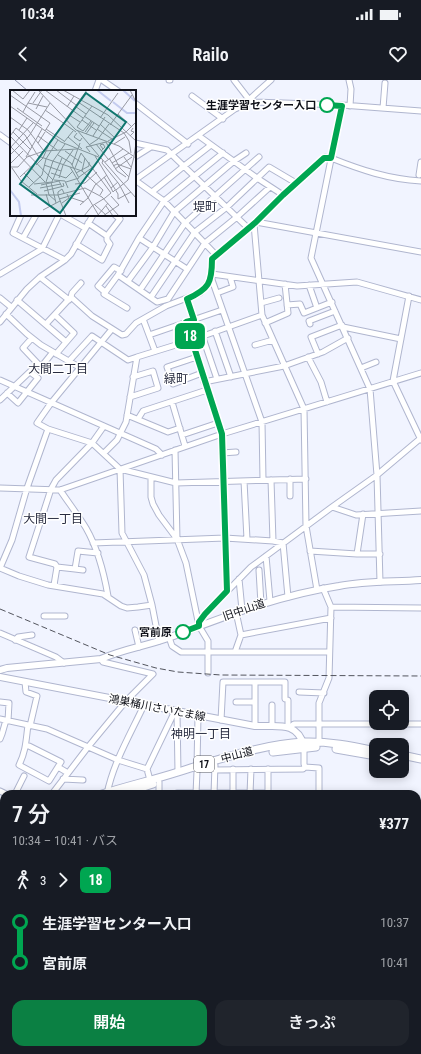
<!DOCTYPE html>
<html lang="ja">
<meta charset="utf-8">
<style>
body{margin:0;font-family:"Roboto Condensed","Noto Sans JP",sans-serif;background:#20242c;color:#f1f3f6;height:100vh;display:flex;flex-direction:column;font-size:15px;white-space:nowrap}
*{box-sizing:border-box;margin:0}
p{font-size:13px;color:#9ea1a6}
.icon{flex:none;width:22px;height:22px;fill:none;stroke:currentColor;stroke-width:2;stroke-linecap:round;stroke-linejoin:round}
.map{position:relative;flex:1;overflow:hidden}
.side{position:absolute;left:0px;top:710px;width:421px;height:264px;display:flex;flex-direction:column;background:#171b24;border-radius:12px 12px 0 0;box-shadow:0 2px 10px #0003}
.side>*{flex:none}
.badge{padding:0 8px;border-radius:6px;font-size:14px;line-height:26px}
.buttons{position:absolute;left:369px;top:610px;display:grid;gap:8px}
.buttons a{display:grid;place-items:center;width:40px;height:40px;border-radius:8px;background:#171b24;box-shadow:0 2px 10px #0003;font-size:20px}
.map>.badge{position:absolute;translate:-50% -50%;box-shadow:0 0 0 2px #fff}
.legs{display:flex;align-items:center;gap:6px;height:44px;padding:0 12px;font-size:13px}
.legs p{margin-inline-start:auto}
.overview{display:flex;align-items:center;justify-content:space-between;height:68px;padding:0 12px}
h1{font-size:22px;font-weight:600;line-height:30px}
.cta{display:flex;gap:8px;margin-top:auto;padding:8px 12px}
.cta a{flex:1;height:46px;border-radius:12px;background:#0b8043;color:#fff;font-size:16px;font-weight:600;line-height:46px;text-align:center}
.cta a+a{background:#20242c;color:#f1f3f6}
ul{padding:0 12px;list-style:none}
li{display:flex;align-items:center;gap:14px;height:40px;font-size:15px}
li i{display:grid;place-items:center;width:6px;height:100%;margin:0 5px;background:currentColor}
li i::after{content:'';width:10px;height:10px;margin:-5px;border:3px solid;border-radius:50%;background:#171b24}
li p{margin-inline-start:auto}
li:first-child i{background:linear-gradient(#0000 50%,currentColor 0)}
li:last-child i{background:linear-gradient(currentColor 50%,#0000 0)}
.status{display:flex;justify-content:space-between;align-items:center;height:28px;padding:0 20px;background:#171b24;direction:ltr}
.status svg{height:11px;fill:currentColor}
header{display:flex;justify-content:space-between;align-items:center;height:52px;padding:0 12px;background:#171b24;font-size:18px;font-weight:600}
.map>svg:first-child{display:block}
</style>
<div class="status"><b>10:34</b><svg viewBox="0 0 49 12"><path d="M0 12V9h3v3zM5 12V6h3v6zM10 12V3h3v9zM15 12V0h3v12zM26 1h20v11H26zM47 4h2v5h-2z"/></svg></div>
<header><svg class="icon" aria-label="back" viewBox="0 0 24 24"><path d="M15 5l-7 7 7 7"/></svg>Railo<svg class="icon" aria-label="heart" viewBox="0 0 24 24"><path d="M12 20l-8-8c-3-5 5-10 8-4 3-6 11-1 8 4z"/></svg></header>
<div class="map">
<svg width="421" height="974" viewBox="0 0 421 974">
<rect width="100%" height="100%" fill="#f1f4ff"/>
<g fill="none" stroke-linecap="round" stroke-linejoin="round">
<path stroke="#8d93af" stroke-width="1" d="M15,0L28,11"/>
<defs>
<path id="minor" d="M102,0L118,11
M169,0H170
M234,0L251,22
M349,0L351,9L350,26
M95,11L99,0
M192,16L223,39
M251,22L252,17L271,0
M135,23L188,64
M342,25L311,178L370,309L377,395L380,502
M383,28L385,3
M0,55L11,63
M199,56L257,98L283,115
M135,63L167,70L248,148
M135,77L151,67
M419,95L421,82
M135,100L235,29L251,22L342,25L421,31
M135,100L164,121L216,175
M152,112L184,86L211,65
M21,135L13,153L65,180
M62,135L85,148
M256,142L421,172
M88,143L107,156
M254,144L262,235L304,329L306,446L317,510
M23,158L36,135
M139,158L187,189
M76,164L102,180L110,164L107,160V156L120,139L115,135
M0,194L42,169L59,135
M212,194L297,206L357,202L421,220
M118,195L157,222L168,219L205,163L237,137L270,107
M40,197L69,220
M128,201L153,167L174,132L234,81L246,73
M309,205L317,228
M140,210L185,143L259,77
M105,212L98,206L114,187L121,191
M217,213L233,207L230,197
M409,216L393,301L421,360
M71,217L92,236L122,255L126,254L136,243L166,226L200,213L203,210L211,197
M151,217L195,152L227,127L269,87L296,103
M0,218L11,227
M187,219L194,240
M17,220L66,262
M261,223L279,218
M287,225L300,224L304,233L332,222
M127,228L104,214L118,195L139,158L164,121L223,73
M6,234L27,254L41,265L79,287
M55,235L74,253L56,274
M143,239L155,271
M0,242L27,209L40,197L65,180L71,174L93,135
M186,243L222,354L227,511
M265,243L288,233L285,204
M46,244L71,217L72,213L81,203
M310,244L309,241L335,231
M343,247L401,259
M112,249L51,323L37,343L48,349L92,363L120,389L176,403L306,399
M215,251L231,297
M149,255L222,230
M202,255L217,299
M32,258L23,268L41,287L53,272
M255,265L273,260
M318,274L311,257L342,245
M197,277L167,287L173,304L202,293
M308,277L321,302L327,322
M69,281L92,256L128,280L137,277
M361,288L376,282
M0,300L156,369L162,375
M204,302L284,286L323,272L348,258
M7,313L18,323L38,298L30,292
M130,317L158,308L153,291L133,297
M0,320L38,284
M172,322L185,366
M127,335L168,352L180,348
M138,339L143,331L207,310
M182,355L218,343
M175,370L177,459
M104,373L117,360L126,342L137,277L192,260L262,235
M222,373L236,372
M120,389L122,453L144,495L152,525L159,561
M151,397V417L153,424L159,435L177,459L186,483L199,546L208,561V593
M290,399V416
M263,400L262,342L211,197L212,179L256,142L283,115L325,77L331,78C361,90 388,99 421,101
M271,400L273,461
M244,401L247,459
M0,408L60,410L222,354L421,293
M60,410C68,422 78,435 86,448C98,469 104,493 108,516
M332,427L356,435L421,431
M93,463L225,458L273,461L283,463
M283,463L288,517
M310,471L357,474H380
M357,474L363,434
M266,476L270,521
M57,487L75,489
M0,488L19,496L48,505L103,514L121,526L127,528L138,527L152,525
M0,488L12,460L27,408L48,349
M83,490L75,489L78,471L98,473
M259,490L261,524
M239,499L242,530
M54,505L57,487L55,484L29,477L51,409L56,400L92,363L104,346
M331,527L421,528
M44,536H65
M199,541L205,534L251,487L332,427L377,395L421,358
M135,550L139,567
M0,553L56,577L64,583
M241,555L331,538
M169,557L172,566L181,572H329
M15,560L18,557L32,555
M235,572L241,555L236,532
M25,602L26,612L37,616L30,646
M299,612L324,613
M0,622L9,623L8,641
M236,622H255
M177,632L178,692
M0,639L47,649L118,680L147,689
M221,640L223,602H285V619L288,620V647
M255,646V602
M272,646V625
M290,647L294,644H421
M0,659L2,654L6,640
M319,663V623L329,598L331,527L323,508
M26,666H29L61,682L49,701L19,685C26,671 26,660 28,645
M304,667V684L305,687
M197,686L198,636
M58,687L68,693
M268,689V714
M215,690L303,689L305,687L319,688V714
M63,699L83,700
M150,700L147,689L173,635L177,632
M159,702V714
M0,711L6,714
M177,713H268
M15,714L24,696
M52,714L88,667L126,621L153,594L103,582L101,579
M107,714C113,683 131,653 144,625
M196,714L197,691
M214,714L215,685
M233,714V689
M250,714L251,689
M417,734H421
M417,779H421
M0,796L4,788
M0,815L4,819
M417,823H421
M0,867L4,866
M417,868H421
M0,903L4,904
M417,903H421
M91,970V974
M205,974V970"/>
<path id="major" d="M0,590L7,588L101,579C123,569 146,566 168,558C224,537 279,515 339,506C366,501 394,502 421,500
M0,597L255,646C276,647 297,640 304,666"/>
<path id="highway" d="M336,669L376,676
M273,672L316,667
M402,675L421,679
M102,714C127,706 153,700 178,692C216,680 264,664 303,662C328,661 352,666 376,671
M122,714L153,704
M0,750L4,748"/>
</defs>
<use href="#minor" stroke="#b0b6cf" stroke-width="7"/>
<use href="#major" stroke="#b0b6cf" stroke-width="8"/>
<use href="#highway" stroke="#b0b6cf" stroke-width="9"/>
<use href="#minor" stroke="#fff" stroke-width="5"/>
<use href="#major" stroke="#fff" stroke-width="6"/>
<use href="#highway" stroke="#fff" stroke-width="7"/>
<path stroke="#53555e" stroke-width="1" stroke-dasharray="6 3" stroke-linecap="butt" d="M0,529L110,575L156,588L178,592L221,595L421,596"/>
</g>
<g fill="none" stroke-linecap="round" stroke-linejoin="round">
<defs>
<path id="line-1" d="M183,552L199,546V542L205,534L227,511L222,354L186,242L194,240L187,219C209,209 212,203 212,179L256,142L283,115L324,78H331L342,26L327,25"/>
</defs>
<use href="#line-1" stroke="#fff" stroke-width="9"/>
<use href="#line-1" stroke="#00a651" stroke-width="6"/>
</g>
<g fill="#fff" stroke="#00a651" stroke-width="2">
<circle cx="327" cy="25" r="7"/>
<circle cx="183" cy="552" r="7"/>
</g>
<g text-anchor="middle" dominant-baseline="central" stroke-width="3" stroke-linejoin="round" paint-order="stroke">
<rect fill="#fff" stroke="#57585e" stroke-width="1" x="194" y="676" width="20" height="16" rx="3"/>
<g font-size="10" font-weight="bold" fill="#0f1119">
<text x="204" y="684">17</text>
</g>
<g font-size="11" font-weight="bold" fill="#0f1119" stroke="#fff" text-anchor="end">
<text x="316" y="25">生涯学習センター入口</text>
<text x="172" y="552">宮前原</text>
</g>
<g font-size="11" fill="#0f1119" stroke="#fff">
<text transform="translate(244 530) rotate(-19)">旧中山道</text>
<text transform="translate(157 628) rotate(11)">鴻巣桶川さいたま線</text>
<text transform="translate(237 675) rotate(-15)">中山道</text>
</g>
<g font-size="12" fill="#272b3f" stroke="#fff">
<text x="205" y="127">堤町</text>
<text x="58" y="289">大間二丁目</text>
<text x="176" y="299">緑町</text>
<text x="53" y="439">大間一丁目</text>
<text x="201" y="654">神明一丁目</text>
</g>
</g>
<g transform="translate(10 10)">
<rect width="126" height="126" fill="#f1f4ff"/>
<path fill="none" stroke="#c3cbef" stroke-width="2" d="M87,0L101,11M113,0L125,11M103,12L117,23H126M0,100L9,112L11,126"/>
<path fill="none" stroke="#9799a3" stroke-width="1" d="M2,0L13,9L20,0M28,0L66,40L109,56L126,68M35,0L73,28M46,0L66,15M53,0L98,25L126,51M120,0L126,12M0,5L40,33L35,41M68,12L114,43L119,51L121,63M18,13L25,2M23,13L32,0M0,16L51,52L91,68L126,108M65,16L76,24M57,17L64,6M7,18L32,36M26,19L33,6M35,20L66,42M13,22L18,13L37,17M108,24L122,37M59,25L70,32M74,26L89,36M0,27L18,40L34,61M90,28L108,3M56,29L77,0M72,30L86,40M90,34L105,48M100,35L122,5M36,39L54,51M87,39L102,49M9,40L17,28M67,40L89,66M73,41L67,37L82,16M73,41L81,31M3,42L21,60M75,42L82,32M67,43L64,47L70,51L72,48M76,44L84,33M0,46L6,38L15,45L28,66L72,81L93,100L90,105M0,46L43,90M28,46L47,60M83,46L95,27M120,46L124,42L121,41L123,38M58,47L72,59M98,51L116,42L126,32M54,52L63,41M96,52L110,78L119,87M28,53L35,42M86,54L98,69M104,54L115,47M79,55L88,49L99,34M0,56L35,92M0,58L23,33M55,61L72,73M91,61L95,57L93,54L90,55L93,59M80,62L76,57L96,52M71,63L101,103L95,108M0,65L19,46L40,13M48,65L61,73L69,88L56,92M85,66L108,104V109L121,102M124,66L126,53M16,67L32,39M114,67L121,77M99,68L107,81L116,87M93,70L92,73L109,94L119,113M95,72L113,59M102,73L119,63M0,74L13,61M26,75L33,68L40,52L56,30M34,75L51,81M62,75L70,53M103,76L107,74L121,79M0,77H8L17,67L34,61L67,59M60,77L89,126M2,78L11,91L27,104M65,78L71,63M105,79L122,67M72,81L75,68M14,83L24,93M41,83L56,88L63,81M66,83L79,76V72M10,87L25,73M69,87L83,77M94,87L101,98M49,88L53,75L63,60M44,90L55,91L58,98M36,92L43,71L55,54M41,92L46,113M36,93L39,105L46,111M24,94L42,92L52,68M65,94L75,93L87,82M31,95L49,91L52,97M19,97L32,85L36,69L48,50M30,98L51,94M105,100L103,102L101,98L108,92M106,100L118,90L124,67M34,101L54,96L53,93M36,104L40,117M21,105H48L75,98L92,107L109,126M48,105L56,126M48,105V102L52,99L54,103M62,108L74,112M49,109L70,103M52,113L59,108L57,104M70,115L78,108L85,95L97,85M85,115L96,125M96,116L103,126M33,120L50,111M88,125L98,113M74,126L82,116L95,108M93,126L109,115L101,106"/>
<path fill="#0f766e" fill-opacity="0.15" stroke="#0f766e" stroke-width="2" d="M76,3L116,32L50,123L10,94Z"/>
<rect width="126" height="126" fill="none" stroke="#0f1119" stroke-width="2"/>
</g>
</svg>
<div class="buttons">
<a><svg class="icon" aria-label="locate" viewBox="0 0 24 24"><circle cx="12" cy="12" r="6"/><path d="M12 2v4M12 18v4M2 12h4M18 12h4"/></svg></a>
<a><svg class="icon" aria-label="layers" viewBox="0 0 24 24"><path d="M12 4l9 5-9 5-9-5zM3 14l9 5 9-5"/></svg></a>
</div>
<b class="badge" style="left:190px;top:256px;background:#00a651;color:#fff">18</b>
<section class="side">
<div class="overview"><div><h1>7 分</h1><p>10:34 – 10:41 · バス</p></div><b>¥377</b></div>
<div class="legs"><svg class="icon" aria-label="walk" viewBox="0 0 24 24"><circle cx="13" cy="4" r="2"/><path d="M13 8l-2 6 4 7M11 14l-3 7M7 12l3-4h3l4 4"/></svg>3<svg class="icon" aria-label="forward" viewBox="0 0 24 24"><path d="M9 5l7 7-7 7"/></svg><b class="badge" style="background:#00a651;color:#fff">18</b></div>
<ul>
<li><i style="color:#00a651"></i><b>生涯学習センター入口</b><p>10:37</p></li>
<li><i style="color:#00a651"></i><b>宮前原</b><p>10:41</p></li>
</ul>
<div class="cta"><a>開始</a><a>きっぷ</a></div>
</section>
</div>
